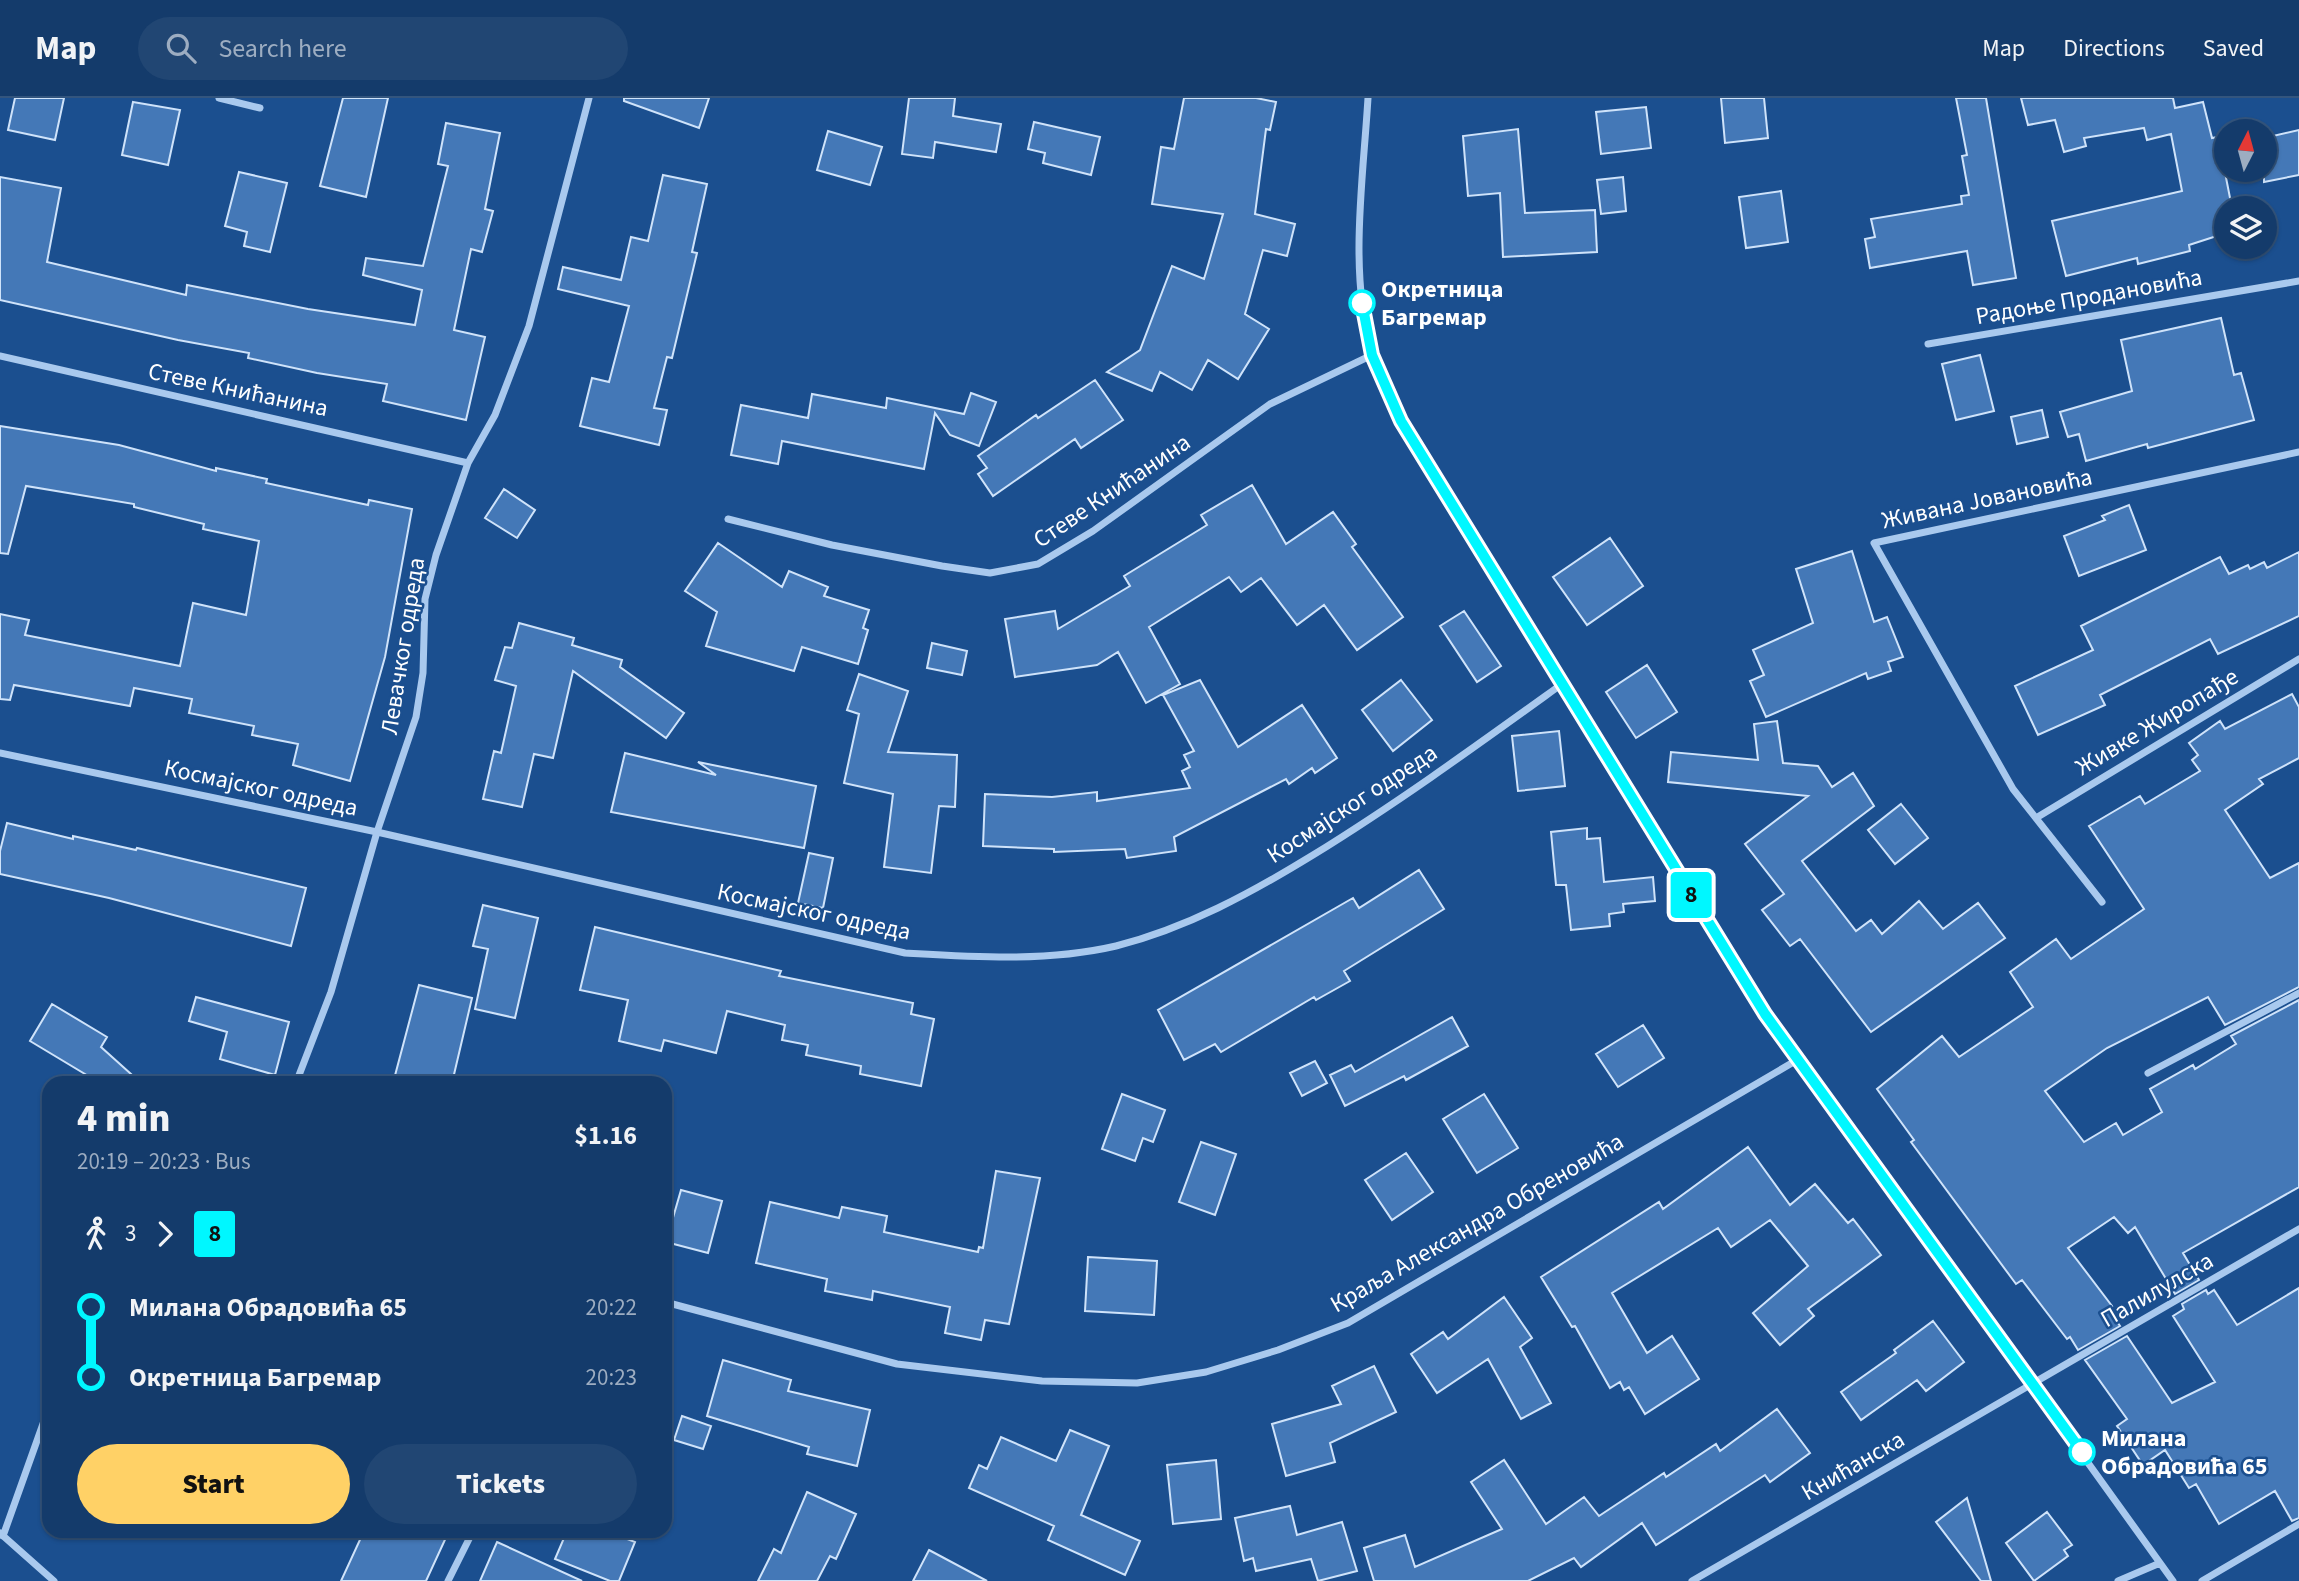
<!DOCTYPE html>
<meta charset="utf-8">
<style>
body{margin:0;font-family:"Source Sans 3",sans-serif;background:#214673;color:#f1f3f6;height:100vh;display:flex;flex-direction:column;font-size:26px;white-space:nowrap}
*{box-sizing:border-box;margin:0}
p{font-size:23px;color:#9dadc1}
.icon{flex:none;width:38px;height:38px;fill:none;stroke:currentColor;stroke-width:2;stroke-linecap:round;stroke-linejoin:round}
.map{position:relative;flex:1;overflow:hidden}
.sheet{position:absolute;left:42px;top:978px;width:630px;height:462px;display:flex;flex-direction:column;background:#143b6b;border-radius:21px;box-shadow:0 2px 5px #0004,0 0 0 2px #33557e}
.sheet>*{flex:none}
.badge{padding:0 14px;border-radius:5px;font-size:24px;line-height:46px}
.needle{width:46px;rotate:6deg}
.tools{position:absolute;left:2214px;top:21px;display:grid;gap:14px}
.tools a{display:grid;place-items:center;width:63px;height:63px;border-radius:50%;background:#143b6b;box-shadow:0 2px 5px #0004,0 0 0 2px #33557e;font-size:35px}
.map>.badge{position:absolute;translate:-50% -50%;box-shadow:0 0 0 4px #fff}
.legs{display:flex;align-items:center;gap:10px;height:77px;padding:0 35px;font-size:23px}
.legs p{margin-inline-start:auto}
.overview{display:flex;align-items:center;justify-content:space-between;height:119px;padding:0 35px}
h1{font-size:38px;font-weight:800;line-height:52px}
.action{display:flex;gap:14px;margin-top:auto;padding:14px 35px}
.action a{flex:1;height:80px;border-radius:42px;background:#ffd166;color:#111;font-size:28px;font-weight:800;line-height:80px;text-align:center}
.action a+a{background:#214673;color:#f1f3f6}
ul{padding:0 35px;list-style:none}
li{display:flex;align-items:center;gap:24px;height:70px;font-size:26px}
li i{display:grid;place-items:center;width:10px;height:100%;margin:0 9px;background:currentColor}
li i::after{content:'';width:18px;height:18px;margin:-9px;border:5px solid;border-radius:50%;background:#143b6b}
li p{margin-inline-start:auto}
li:first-child i{background:linear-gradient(#0000 50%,currentColor 0)}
li:last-child i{background:linear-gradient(currentColor 50%,#0000 0)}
header{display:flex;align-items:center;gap:42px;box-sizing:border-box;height:98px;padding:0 35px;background:#143b6b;border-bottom:2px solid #33557e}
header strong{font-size:33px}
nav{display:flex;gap:38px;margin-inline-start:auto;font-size:24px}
.search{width:490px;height:63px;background:#214673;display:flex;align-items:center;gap:18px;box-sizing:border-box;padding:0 24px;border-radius:38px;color:#9dadc1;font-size:26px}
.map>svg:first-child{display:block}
</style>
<header>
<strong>Map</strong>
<div class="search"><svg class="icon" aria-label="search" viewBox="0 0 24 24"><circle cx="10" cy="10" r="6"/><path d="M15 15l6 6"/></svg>Search here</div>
<nav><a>Map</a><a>Directions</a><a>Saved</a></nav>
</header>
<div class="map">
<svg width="2299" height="1483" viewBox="0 0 2299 1483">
<rect width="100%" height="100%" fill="#1b4f8f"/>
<path fill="#4478b7" stroke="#cfe3fa" stroke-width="2" d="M15,0H64L55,42L8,32Z
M343,0H388L366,99L320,88Z
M624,0H709L699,30L624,3Z
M909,0H955L953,18L1001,26L996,54L935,44L933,60L902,56Z
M1184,0H1256L1276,4L1270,32L1266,31L1255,116L1295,126L1287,158L1263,152L1245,216L1269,231L1238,281L1208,262L1192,292L1160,274L1152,293L1107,274L1140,252L1172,168L1204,181L1223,116L1152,106L1161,49L1174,51Z
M1721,0H1764L1768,40L1725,45Z
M1956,0H1986L2016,180L1973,187L1967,153L1870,170L1865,141L1875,139L1871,121L1962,106L1961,98L1969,97L1962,58L1967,57Z
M2021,0H2173L2175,10L2203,4L2212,40L2218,39L2232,110H2226V135L2189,147L2190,153L2138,166L2137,160L2066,178L2052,123L2182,93L2171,36L2147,42L2144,30L2084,40L2086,48L2064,54L2055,22L2028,27Z
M133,4L180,12L168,67L122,57Z
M1646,9L1651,50L1601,56L1596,14Z
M1034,24L1100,39L1091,77L1043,65L1045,55L1028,51Z
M446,25L500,35L485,111L493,113L482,154L471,151L454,232L485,239L466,322L383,303L387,286L317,275L248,260L249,255L178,242L0,202V79L61,90L47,164L186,197L187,187L308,211L415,227L422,192L363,177L366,160L423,168L448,68L438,66Z
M1518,31L1525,115L1595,112L1597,154L1503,159L1500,95L1468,98L1463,38Z
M2299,32V77L2264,84V40Z
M828,33L882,49L870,87L817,72Z
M239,74L287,85L270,154L244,148L247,134L225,128Z
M663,77L707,86L692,154L697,155L672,260L667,259L654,310L667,312L659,347L580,328L592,280L609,284L629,208L558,191L563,169L621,182L631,139L648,143Z
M1623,79L1626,113L1601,116L1597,82Z
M1781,93L1788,144L1746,150L1739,99Z
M2221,220L2234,277L2241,275L2254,322L2148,350L2147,346L2086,363L2079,336L2068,339L2060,314L2132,293L2121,242Z
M1980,257L1994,313L1956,322L1942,266Z
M1095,282L1123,322L1081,350L1075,341L993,398L978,376L987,370L978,358L1036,317L1038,320Z
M971,295L996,304L979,348L950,337L935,315L924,371L782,343L778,366L731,357L741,307L808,320L812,296L886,310L887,300L964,316Z
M2042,312L2048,339L2017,346L2011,319Z
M0,328L119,347L216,373V370L267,381L266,385L368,407L369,402L412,411L385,559L350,683L293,667L298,646L252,637L254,628L189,615L192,601L134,590L130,608L14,587L10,602L0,601V516L29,522L25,537L180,568L193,505L246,517L259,443L203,431L204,426L134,409V406L26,388L8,456L0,455Z
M1252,387L1286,446L1333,414L1356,446L1352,449L1403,519L1357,552L1324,507L1297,527L1261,480L1241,494L1229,479L1149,529L1180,586L1146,605L1118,554L1097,567L1015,579L1005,521L1055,513L1058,531L1130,488L1124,478L1207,427L1201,417Z
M504,391L535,412L517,440L485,420Z
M2129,407L2146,452L2079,478L2064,438L2105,422L2102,418Z
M1610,440L1643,488L1587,527L1553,479Z
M718,445L782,489L789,473L828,489L824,498L869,512L863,530L868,532L858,566L802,549L794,573L706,548L717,514L685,493Z
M1852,453L1874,524L1887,519L1903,559L1888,564L1891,573L1868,581L1866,575L1766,619L1750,583L1764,577L1753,552L1813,525L1796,471Z
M2299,454V518L2218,556L2210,541L2100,597L2105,607L2038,637L2015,588L2093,552L2081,528L2220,459L2229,476L2248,467L2250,471L2264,464L2267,470Z
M1464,513L1501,568L1477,584L1440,528Z
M519,525L574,540L572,547L622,562L620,569L684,615L666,640L573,573L553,660L534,656L522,709L483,701L494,653L501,655L516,588L495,582L505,549L512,550Z
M932,545L967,553L962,577L927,570Z
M1647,567L1677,614L1636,640L1606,594Z
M859,576L908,593L888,654L957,657L955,709L939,708L931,775L884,769L893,696L844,685L859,616L847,612Z
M1200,582L1238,649L1302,607L1337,660L1315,675L1312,670L1289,686L1286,681L1174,739L1176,753L1127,760L1125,751L1054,754V751L983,748L985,696L1052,699L1097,694V703L1190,690L1182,673L1190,669L1184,657L1194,653L1163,597Z
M1401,582L1432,622L1393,653L1362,612Z
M2292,596L2299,609V660L2259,681L2263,686L2225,712L2270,780L2299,765V889L2225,927L2208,899L2107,950L2045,993L2084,1044L2116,1025L2123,1037L2162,1014L2150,991L2193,967L2195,971L2236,946L2231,938L2299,902V1089L2183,1155L2199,1182L2175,1196L2135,1129L2128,1135L2114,1119L2068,1150L2112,1208L2108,1211L2120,1228L2078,1252L2070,1239L2067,1241L2022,1182L2016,1186L1911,1044L1914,1042L1877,991L1942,938L1959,959L2033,909L2010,874L2056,841L2071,861L2144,811L2089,728L2140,698L2145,706L2200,673L2192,662L2198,657L2189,645L2220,623L2225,631Z
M1777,623L1783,665L1818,668L1832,689L1853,675L1874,708L1802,763L1856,833L1871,822L1882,836L1919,803L1943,831L1978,805L2005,840L1871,934L1800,841L1790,848L1762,812L1784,796L1745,746L1808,698L1668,684L1671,654L1758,662L1754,626Z
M1559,633L1565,688L1518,693L1512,638Z
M625,655L716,677L698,664L816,688L804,750L611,714Z
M1901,706L1928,740L1895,766L1868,732Z
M7,725L73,741V738L136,752L137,750L306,790L291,848L109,800L0,776V753Z
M1587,730V741L1600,740L1604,784L1653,779L1655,803L1623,806L1624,814L1609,816L1610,828L1571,832L1566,787H1556L1551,734Z
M809,755L833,760L823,810L798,805Z
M1419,772L1444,811L1344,873L1350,883L1316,902L1314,899L1221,954L1215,946L1184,962L1158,912L1353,800L1359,810Z
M483,807L538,820L515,920L475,911L488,851L473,848Z
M595,829L781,873L779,878L913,905L911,916L934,921L921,988L860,976L861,968L806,957L808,947L782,942L785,927L727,913L716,955L664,942L661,953L619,943L628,902L580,892Z
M419,887L472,900L452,985H393Z
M196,899L289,924L275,977L220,961L227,934L189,923Z
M52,906L107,939L101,949L141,985H100L30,943Z
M1452,919L1468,948L1406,982L1404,978L1345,1008L1330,977L1351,967L1355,974Z
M1643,927L1664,960L1618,989L1596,956Z
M1315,963L1327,985L1302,998L1290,975Z
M1122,996L1165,1012L1153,1044L1143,1040L1135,1063L1102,1051Z
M1484,996L1518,1050L1477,1075L1443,1021Z
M1201,1044L1236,1056L1215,1117L1179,1104Z
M1748,1049L1790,1107L1815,1086L1848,1125L1853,1121L1881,1157L1808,1211L1814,1218L1780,1247L1753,1215L1808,1168L1770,1122L1731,1149L1718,1130L1612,1195L1647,1255L1672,1238L1699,1281L1645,1316L1629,1289L1624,1292L1620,1284L1610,1290L1575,1228L1572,1229L1541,1179L1659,1104L1663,1111Z
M1406,1055L1433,1094L1392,1122L1365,1082Z
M996,1073L1040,1080L1009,1226L985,1222L981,1242L945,1235L950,1209L873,1193L872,1202L825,1193L827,1181L756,1165L770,1104L839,1120L842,1109L887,1118L884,1134L978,1154L979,1149L983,1150Z
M681,1092L722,1103L708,1155L666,1144Z
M1088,1159L1157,1163L1154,1217L1085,1213Z
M2299,1190V1420L2292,1423L2275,1393L2219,1426L2196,1386L2189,1390L2165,1352L2143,1367L2117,1328L2127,1321L2085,1262L2127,1238L2172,1305L2215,1284L2173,1218L2184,1211L2182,1206L2206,1192L2208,1196L2214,1192L2237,1227Z
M1504,1199L1532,1240L1520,1249L1551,1305L1521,1321L1488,1261L1437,1295L1411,1256L1443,1234L1448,1241Z
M1933,1223L1964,1264L1926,1293L1917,1282L1861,1322L1841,1294L1896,1255L1894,1252Z
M723,1262L791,1282L788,1293L870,1312L857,1368L807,1356L809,1349L707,1318Z
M1374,1268L1396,1314L1330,1345L1335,1364L1286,1378L1272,1326L1341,1306L1332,1288Z
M1777,1311L1810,1355L1770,1384L1765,1377L1656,1447L1642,1425L1581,1469L1574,1460L1528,1483H1374L1364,1450L1405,1437L1415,1469L1502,1431L1471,1384L1504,1362L1546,1426L1584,1399L1599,1418L1664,1375L1666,1379L1716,1346L1720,1353Z
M682,1318L711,1328L703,1351L674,1342Z
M1070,1332L1109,1348L1081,1417L1140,1443L1125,1477L1048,1442L1054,1428L969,1390L979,1367L987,1371L1001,1339L1056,1363Z
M1216,1362L1221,1421L1173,1426L1167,1367Z
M807,1394L856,1416L836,1461L830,1458L817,1483H758L774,1451L781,1455Z
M1967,1400L1991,1483H1981L1936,1424Z
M1290,1408L1297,1437L1342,1424L1357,1473L1318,1483L1311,1461L1256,1473L1253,1460L1244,1463L1235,1420Z
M2047,1414L2072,1447L2064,1452L2068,1458L2034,1483L2006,1445Z
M364,1433H449L426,1483H341Z
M567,1433H607L635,1444L619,1483H610L555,1461Z
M497,1444L582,1483H480Z
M929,1452L987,1483H913Z"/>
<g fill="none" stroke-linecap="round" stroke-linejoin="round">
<path stroke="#a9c9ee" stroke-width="7" d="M219,0L260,10
M1368,0C1363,83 1349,171 1371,253C1378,277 1391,301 1401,323L1765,916L2173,1483
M1928,246L2299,183
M0,258L468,365
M728,421L832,447L942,468L990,475L1038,466L1093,433L1270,306L1372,257
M0,655L377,734L905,855C975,859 1047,864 1116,848C1187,830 1251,795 1313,757C1399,704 1480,645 1562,586
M2036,720L2299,561
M2102,804L2013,691L1874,445L2299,354
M2148,975L2299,895
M296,985L331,894L377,734L416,619L423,575L425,501L436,457L468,365L495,317L529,228L589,0
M665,1204L897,1266L1042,1283L1137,1285L1206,1274L1278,1252L1348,1225L1797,962
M0,1435L54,1483
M3,1438L49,1309
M448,1483L473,1433
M1692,1483L2299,1131
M2118,1483L2160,1465
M2202,1483L2299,1426"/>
</g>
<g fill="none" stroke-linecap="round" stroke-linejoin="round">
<defs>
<path id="line-1" d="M1362,205L1372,257L1401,323L1765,916L2082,1354"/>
</defs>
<use href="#line-1" stroke="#fff" stroke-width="16"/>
<use href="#line-1" stroke="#00f7ff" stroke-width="10"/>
</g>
<g fill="#fff" stroke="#00f7ff" stroke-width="3.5">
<circle cx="1362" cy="205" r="12"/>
<circle cx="2082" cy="1354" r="12"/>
</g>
<g text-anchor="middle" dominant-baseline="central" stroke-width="5" stroke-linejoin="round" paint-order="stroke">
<g font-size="24" font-weight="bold" fill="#fff" stroke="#1b4f8f" text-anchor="start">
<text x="1381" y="191">Окретница<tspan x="1381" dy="28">Багремар</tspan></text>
<text x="2101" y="1340">Милана<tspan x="2101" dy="28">Обрадовића 65</tspan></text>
</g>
<g font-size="24" fill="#fff" stroke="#1b4f8f">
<text transform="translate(2089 199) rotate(-10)">Радоње Продановића</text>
<text transform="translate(238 292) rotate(12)">Стеве Книћанина</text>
<text transform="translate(1112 393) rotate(-34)">Стеве Книћанина</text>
<text transform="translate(1987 401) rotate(-12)">Живана Јовановића</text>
<text transform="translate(403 548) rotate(-81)">Левачког одреда</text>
<text transform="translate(2157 624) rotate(-31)">Живке Жиропађе</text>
<text transform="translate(261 690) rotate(12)">Космајског одреда</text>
<text transform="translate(1352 706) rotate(-33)">Космајског одреда</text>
<text transform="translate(814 814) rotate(12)">Космајског одреда</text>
<text transform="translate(1477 1125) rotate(-30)">Краља Александра Обреновића</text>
<text transform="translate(2157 1192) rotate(-30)">Палилулска</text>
<text transform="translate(1853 1368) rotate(-30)">Книћанска</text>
</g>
</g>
</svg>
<div class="tools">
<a><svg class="needle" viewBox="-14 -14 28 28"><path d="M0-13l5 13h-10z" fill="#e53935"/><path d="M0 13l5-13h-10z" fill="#9dadc1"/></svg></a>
<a><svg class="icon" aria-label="layers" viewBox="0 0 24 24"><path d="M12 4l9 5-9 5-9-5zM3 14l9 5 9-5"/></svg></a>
</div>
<b class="badge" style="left:1691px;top:797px;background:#00f7ff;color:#111">8</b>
<section class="sheet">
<div class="overview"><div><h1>4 min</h1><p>20:19 – 20:23 · Bus</p></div><b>$1.16</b></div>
<div class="legs"><svg class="icon" aria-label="walk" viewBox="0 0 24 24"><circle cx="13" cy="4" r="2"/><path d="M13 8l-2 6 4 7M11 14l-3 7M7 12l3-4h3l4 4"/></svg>3<svg class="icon" aria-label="forward" viewBox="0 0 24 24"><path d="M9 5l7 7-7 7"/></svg><b class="badge" style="background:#00f7ff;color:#111">8</b></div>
<ul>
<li><i style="color:#00f7ff"></i><b>Милана Обрадовића 65</b><p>20:22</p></li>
<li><i style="color:#00f7ff"></i><b>Окретница Багремар</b><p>20:23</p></li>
</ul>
<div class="action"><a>Start</a><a>Tickets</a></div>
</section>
</div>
